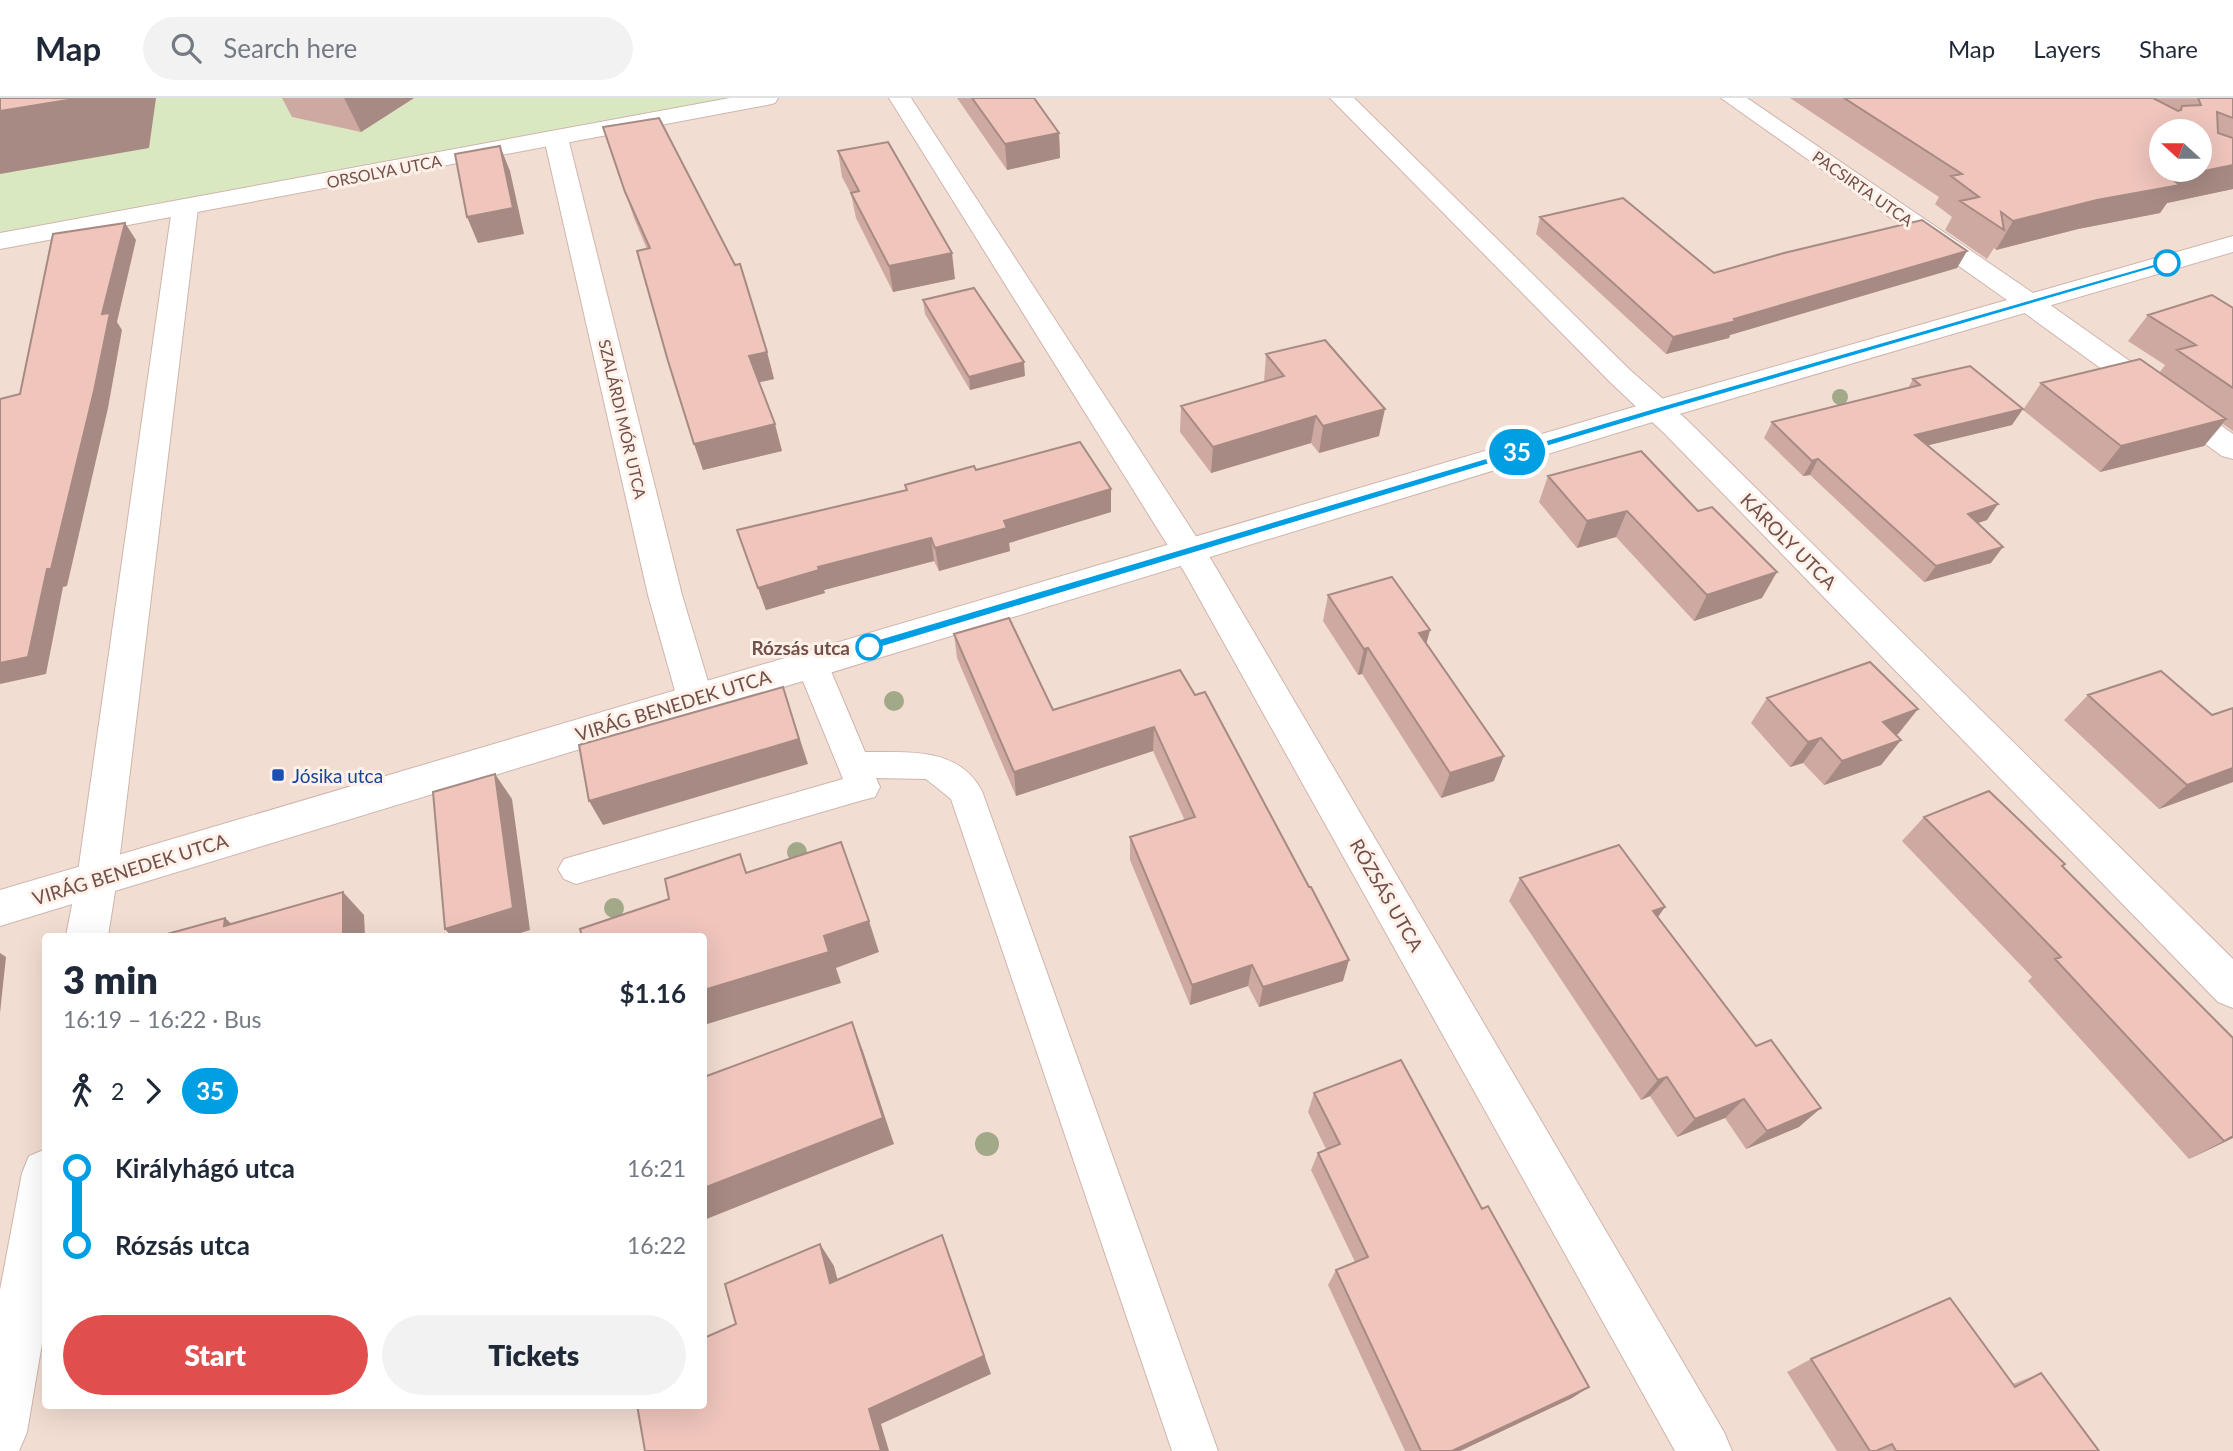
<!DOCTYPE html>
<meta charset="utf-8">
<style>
body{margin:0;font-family:Lato,sans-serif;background:#f2f2f3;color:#1f2937;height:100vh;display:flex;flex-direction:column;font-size:26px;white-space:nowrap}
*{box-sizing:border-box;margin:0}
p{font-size:23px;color:#747a83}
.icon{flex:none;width:38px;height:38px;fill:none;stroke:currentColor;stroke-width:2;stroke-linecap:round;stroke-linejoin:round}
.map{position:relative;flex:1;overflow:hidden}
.drawer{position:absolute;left:42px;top:835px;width:665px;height:476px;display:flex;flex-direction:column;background:#fff;border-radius:7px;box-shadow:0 7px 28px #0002}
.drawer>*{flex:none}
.badge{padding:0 14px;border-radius:23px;font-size:24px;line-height:46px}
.needle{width:46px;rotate:291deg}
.buttons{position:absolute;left:2149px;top:21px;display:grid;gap:14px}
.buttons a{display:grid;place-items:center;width:63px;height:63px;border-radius:50%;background:#fff;box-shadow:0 7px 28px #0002;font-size:35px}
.map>.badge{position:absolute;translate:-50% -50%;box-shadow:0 0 0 4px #fff}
.legs{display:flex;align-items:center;gap:10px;height:77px;padding:0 21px;font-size:23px}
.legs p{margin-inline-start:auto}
.overview{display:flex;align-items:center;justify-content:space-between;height:119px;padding:0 21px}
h1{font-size:38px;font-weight:800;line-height:52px}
.cta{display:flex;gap:14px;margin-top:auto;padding:14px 21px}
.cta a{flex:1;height:80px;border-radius:42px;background:#e04e4d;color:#fff;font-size:28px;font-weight:800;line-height:80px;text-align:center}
.cta a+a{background:#f2f2f3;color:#1f2937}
ul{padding:0 21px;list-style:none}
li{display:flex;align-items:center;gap:24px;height:77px;font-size:26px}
li i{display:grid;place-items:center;width:10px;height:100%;margin:0 9px;background:currentColor}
li i::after{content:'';width:18px;height:18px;margin:-9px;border:5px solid;border-radius:50%;background:#fff}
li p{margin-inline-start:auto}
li:first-child i{background:linear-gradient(#0000 50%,currentColor 0)}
li:last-child i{background:linear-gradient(currentColor 50%,#0000 0)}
header{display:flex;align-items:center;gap:42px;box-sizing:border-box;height:98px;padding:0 35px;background:#fff;border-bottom:2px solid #e0e1e3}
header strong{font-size:33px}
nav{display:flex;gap:38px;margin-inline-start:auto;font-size:24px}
.search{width:490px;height:63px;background:#f2f2f3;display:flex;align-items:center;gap:18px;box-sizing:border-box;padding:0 24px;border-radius:38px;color:#747a83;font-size:26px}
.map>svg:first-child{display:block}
</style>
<header>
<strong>Map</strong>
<div class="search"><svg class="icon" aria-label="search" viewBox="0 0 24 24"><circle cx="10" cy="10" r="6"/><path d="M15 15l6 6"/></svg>Search here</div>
<nav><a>Map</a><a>Layers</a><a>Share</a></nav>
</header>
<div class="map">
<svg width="2233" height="1353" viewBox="0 0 2233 1353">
<rect width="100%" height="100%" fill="#fbede3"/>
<path fill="#f2ddd2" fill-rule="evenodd" d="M0,0H2233V1353H0ZM2161,33H2200V72H2161ZM46,838H704V1307H46Z"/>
<path fill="#dae8c2" d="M0,0H761L0,142Z"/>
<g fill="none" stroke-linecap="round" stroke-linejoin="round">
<defs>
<path id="service" d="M812,554L823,558L828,566L865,654C908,655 958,648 982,693L1218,1353H1172L951,701L926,681L876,680L880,689L875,699L863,702L576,786L564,781L558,771L564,761L843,681L796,566L801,558Z"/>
<path id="minor" d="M889,0H911L1212,463L1724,1334L1732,1353H1675L1185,475Z
M1330,0H1354L1630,272L1687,322L2233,861V910L2218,904L1665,336L1610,284Z
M556,33L564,35L568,40L682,497L713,600L708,610L695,614L682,610L677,600L648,497L544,40L548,35Z
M185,102L194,105L198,110L117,781L108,838H66L77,781L172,110L176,105Z
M2029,197L2039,199L2233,336V361L2222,358L2019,211L2015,205L2019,199Z
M46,1051V1222L27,1334L19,1353H0V1192L22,1075L29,1058Z"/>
<path id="tertiary" d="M730,0H778L775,5L767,7L0,151V135Z
M1721,0H1747L2033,195L2233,138V154L1669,319L0,828V792L1647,305L2007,202Z"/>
</defs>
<use href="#service" stroke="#ceb5ad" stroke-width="2"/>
<use href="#minor" stroke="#ceb5ad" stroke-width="2"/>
<use href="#tertiary" stroke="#ceb5ad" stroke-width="2"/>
<use href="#service" fill="#fff" fill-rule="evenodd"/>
<use href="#minor" fill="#fff" fill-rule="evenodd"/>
<use href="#tertiary" fill="#fff" fill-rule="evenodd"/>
</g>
<g fill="#a2a989">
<circle cx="1840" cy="299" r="8"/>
<circle cx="894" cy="603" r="10"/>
<circle cx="797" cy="754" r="10"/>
<circle cx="614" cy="810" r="10"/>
<circle cx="987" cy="1046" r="12"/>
</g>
<path fill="#cea9a2" d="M282,0H414L361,34L292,19Z
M957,0H1034L1059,35L1060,60L1007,72Z
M1790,0H2233V91L2167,105L2160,115L2078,131L1996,152L1994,150L1987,161L1945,132L1952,119L1935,106L1939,99Z
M603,29L767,254L774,281L759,284L782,353L703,372L647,151L634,120Z
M838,53L955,181L893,194L856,120L851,96L842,79Z
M1540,119L1714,175L1967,153L1957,170L1730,237L1729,240L1666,256L1536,136Z
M923,202L1025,278L970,292L925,216Z
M2233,210V333L2223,326L2204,348L2100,374L2023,312L2041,285L2160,274L2165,267L2128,243L2148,217Z
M1266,256L1379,338L1319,355L1311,345L1211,375L1180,334L1181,308L1264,284Z
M1913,281L2012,327L1928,347L1987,422L1977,425L1991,465L1924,484L1810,377L1803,378L1764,340L1772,324L1908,290Z
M1641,353L1762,500L1694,523L1616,439L1577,450L1539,404L1548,378Z
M976,372L1111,391V414L1009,445L1010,453L939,473L934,463L824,492L825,495L766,512L737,432L906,392L905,387Z
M1328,497L1430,532L1426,546L1494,683L1441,700L1362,576L1358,577L1323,523Z
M954,536L1053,612L1180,572L1343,883L1259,909L1248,888L1190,907L1130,762V739L1185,723L1153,653L1016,698L957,560Z
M2088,597L2233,684L2159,711L2064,622Z
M1767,600L1918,611L1898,636L1896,637L1901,642L1881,667L1824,687L1803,665L1790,669L1751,625Z
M1924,719L2065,766L2063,768L2233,940V1040L2189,1061L2028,883L2032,879L1902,743Z
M1520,780L1665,809L1658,819L1799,1029L1746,1051L1725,1020L1677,1039L1650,998L1641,1002L1509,803Z
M1314,995L1482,1111L1589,1289L1572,1300L1460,1353H1405L1328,1187L1336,1172L1355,1164L1311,1072L1318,1055L1326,1051L1308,1014Z
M1811,1261L2013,1286L2041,1275L2099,1353H1837L1787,1274Z"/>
<path fill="#a78a84" d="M80,0H156L149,50L0,76V13Z
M344,0H414L361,34Z
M1059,35L1060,60L1007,72L1005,46Z
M500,48L510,73L524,136L478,145L467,119Z
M2233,67V91L2167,105L2160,115L2078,131L1996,152L2013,123L2170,80Z
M125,125L136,142L117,224L122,232L108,310L67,488L63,489L46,576L0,586V565L102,216Z
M1967,153L1957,170L1730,237L1729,240L1666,256L1673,239Z
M952,155L955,181L893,194L889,168Z
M767,254L774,281L756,285L749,258Z
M1024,264L1025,278L970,292L969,279Z
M1385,311L1379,338L1319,355L1323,328Z
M2023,311L2012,327L1905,353L1915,337Z
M1316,318L1311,345L1211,375L1213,349Z
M2226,321L2204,348L2100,374L2121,348Z
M775,326L782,353L703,372L694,346Z
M1818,361L1810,377L1803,378L1812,363Z
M1111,391V414L1009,445L1010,453L939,473L935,450L1004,423Z
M1998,406L1987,422L1957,432L1968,416Z
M1627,413L1616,439L1577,450L1587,423Z
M931,440L934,463L824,492L825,495L766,512L758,490L818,469Z
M2003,449L1991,465L1924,484L1936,468Z
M1777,474L1762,500L1694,523L1707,497Z
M1430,532L1423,558L1419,535Z
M1368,550L1362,576L1358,577L1364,551Z
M783,589L808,666L603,727L589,703Z
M1918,611L1898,636L1864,649L1883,624Z
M1154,629L1153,653L1016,698L1014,674Z
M1821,640L1803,665L1790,669L1808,644Z
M1901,642L1881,667L1824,687L1842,663Z
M1504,658L1494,683L1441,700L1450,675Z
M2233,670V684L2159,711L2187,687Z
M495,676L512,701L530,832L511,838H451L445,831Z
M343,794L364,817L365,838H343Z
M1665,809L1649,831L1653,813Z
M225,820L245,838L224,828Z
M869,823L879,854L836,870L841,885L704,927V892L824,838Z
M0,855L6,859L0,915Z
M1349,862L1343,883L1259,909L1263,889Z
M1252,867L1248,888L1190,907L1192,887Z
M852,924L863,953L894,1046L704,1122V1090Z
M1667,979L1650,998L1641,1002L1658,982Z
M1744,1001L1725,1020L1677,1039L1695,1021Z
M1821,1010L1799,1029L1746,1051L1767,1033Z
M2233,1038V1040L2189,1061Z
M820,1146L834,1168L844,1206L830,1185Z
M950,1159L991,1276L881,1326L889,1353H881L869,1311Z
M1589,1289L1572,1300L1460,1353H1452Z"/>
<path fill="#efc5bc" stroke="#a78a84" stroke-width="2" fill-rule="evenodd" d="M0,0H80L0,13Z
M972,0H1034L1059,35L1005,46Z
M1844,0H2153L2178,13L2181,12L2182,8L2201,7L2198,0H2233V20L2217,14L2218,35L2233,40V67L2170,80L2180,87L2097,102L2013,123L2001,114L2004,132L1960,103L1979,99L1951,78L1962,76ZM2161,33H2200V72H2161Z
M659,20L735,167L740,166L767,254L749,258L775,326L694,346L668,263L637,153L650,150L625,94L603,29Z
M888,44L952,155L889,168L851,95L859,93L838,53Z
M500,48L513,110L467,119L455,56Z
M1623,100L1714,175L1784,155L1922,122L1967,153L1734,221L1736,223L1673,239L1540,119Z
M125,125L102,216L110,215L94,293L51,471H47L28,559L0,565V301L20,296L53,136Z
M974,190L1024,264L969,279L923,202Z
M2212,197L2233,210V290L2177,252L2196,247L2148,217Z
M1325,242L1385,311L1323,328L1316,318L1213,349L1181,308L1284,278L1266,256Z
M2140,261L2226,321L2121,348L2041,285Z
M1970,268L2023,311L1915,337L1998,406L1968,416L2003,449L1936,468L1818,361L1812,363L1772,324L1920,287L1913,281Z
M1080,344L1111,391L1004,423L1007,430L935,450L931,440L818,469L819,472L758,490L737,432L907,392L905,387L974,368L976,372Z
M1641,353L1698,413L1712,409L1777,474L1707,497L1627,413L1587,423L1548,378Z
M1392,479L1430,532L1419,535L1504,658L1450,675L1368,550L1364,551L1328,497Z
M1009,520L1053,612L1180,572L1195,597L1205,594L1309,789H1311L1349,862L1263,889L1252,867L1192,887L1130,739L1195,719L1154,629L1014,674L954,536Z
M1870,564L1918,611L1883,624L1901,642L1842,663L1821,640L1808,644L1767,600Z
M2161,573L2212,617L2233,610V670L2187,687L2088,597Z
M783,589L799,641L589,703L579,647Z
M495,676L513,810L445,831L433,694Z
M1989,693L2065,766L2062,768L2233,940V1038L2224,1043L2055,861L2061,859L1924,719Z
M841,744L869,823L824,838L829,854L704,892V838H582L580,831L669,801L665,781L740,756L746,775Z
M1619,747L1665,809L1653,813L1756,948L1771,942L1821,1010L1767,1033L1744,1001L1695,1021L1667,979L1658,982L1520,780Z
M343,794V838H160L225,820L224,828Z
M852,924L883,1020L704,1090V979Z
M1401,962L1482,1111L1488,1108L1589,1289L1452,1353H1421L1336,1172L1368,1159L1318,1055L1340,1046L1314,995Z
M942,1137L984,1258L869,1311L881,1353H645L637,1307H704V1240L736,1226L725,1186L820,1146L830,1185Z
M1950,1200L2015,1289L2041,1275L2099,1353H1896L1892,1346L1876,1353H1870L1811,1261Z"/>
<path fill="#009ee3" stroke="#fff" stroke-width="2" d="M2164,163L2172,165L1662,314L869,553L862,549L869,544L1654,310Z"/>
<g fill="#fff" stroke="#009ee3" stroke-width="3.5">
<circle cx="2167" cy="165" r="12"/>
<circle cx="869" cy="549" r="12"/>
</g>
<rect fill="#1a4fb4" stroke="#fef1e9" stroke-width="2.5" x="271" y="670" width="14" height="14" rx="3.5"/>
<g text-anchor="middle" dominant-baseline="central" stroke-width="6" stroke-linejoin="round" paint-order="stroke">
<g font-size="16" fill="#72504a" stroke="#fef1e9">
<text transform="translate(384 73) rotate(-11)">ORSOLYA UTCA</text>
<text transform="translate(1863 90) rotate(35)">PACSIRTA UTCA</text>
<text transform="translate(623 321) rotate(77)">SZALÁRDI MÓR UTCA</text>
</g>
<g font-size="19" fill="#72504a" stroke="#fef1e9">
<text transform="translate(1789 443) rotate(45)">KÁROLY UTCA</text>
<text transform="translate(673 607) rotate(-17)">VIRÁG BENEDEK UTCA</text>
<text transform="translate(130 771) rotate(-17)">VIRÁG BENEDEK UTCA</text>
<text transform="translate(1387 797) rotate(60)">RÓZSÁS UTCA</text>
</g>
<g font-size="19" font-weight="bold" fill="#72504a" stroke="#fef1e9" text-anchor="end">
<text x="850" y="549">Rózsás utca</text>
</g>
<g font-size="19" fill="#164399" stroke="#fef1e9" text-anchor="start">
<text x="292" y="677">Jósika utca</text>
</g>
</g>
</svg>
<div class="buttons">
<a><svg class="needle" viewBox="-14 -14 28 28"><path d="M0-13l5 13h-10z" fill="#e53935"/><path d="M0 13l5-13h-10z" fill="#747a83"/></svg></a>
</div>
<b class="badge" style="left:1517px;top:354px;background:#009ee3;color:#fff">35</b>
<section class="drawer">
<div class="overview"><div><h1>3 min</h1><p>16:19 – 16:22 · Bus</p></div><b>$1.16</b></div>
<div class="legs"><svg class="icon" aria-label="walk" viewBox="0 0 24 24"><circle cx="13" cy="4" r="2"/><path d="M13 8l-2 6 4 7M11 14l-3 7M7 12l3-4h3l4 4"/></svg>2<svg class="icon" aria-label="forward" viewBox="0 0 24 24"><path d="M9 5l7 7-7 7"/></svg><b class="badge" style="background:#009ee3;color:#fff">35</b></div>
<ul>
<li><i style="color:#009ee3"></i><b>Királyhágó utca</b><p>16:21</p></li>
<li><i style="color:#009ee3"></i><b>Rózsás utca</b><p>16:22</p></li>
</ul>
<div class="cta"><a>Start</a><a>Tickets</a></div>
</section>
</div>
